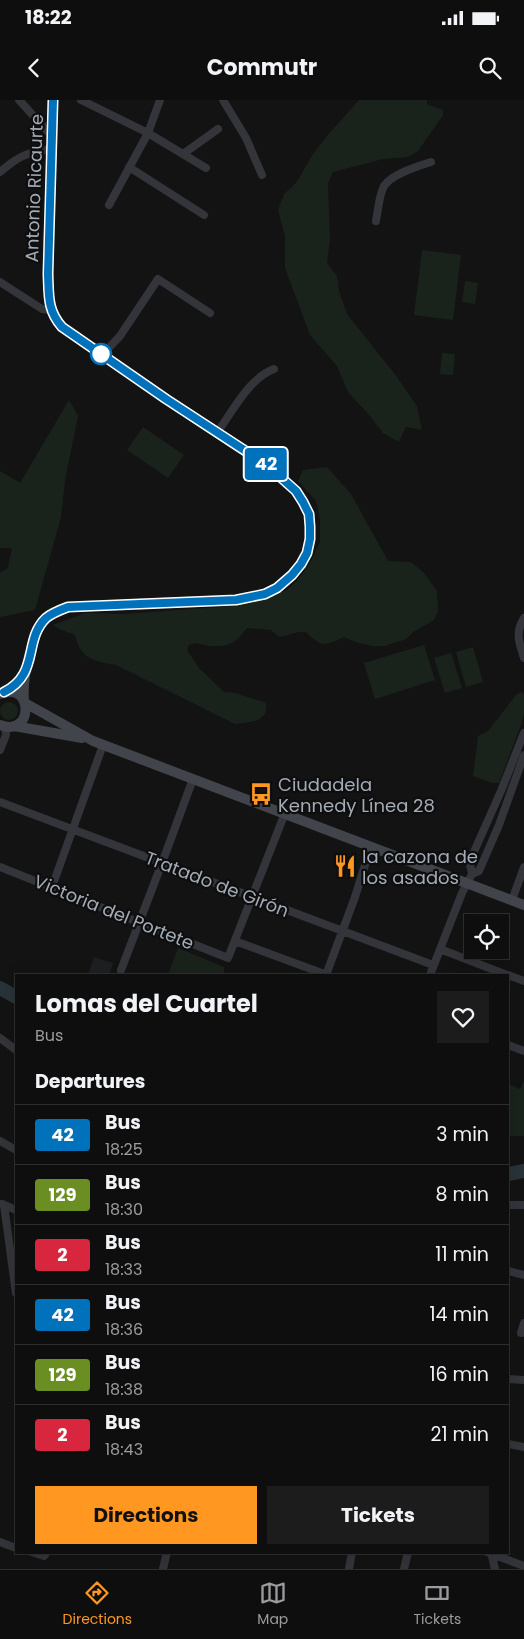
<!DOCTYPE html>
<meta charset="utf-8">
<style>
body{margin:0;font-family:Poppins,sans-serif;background:#1c1c1d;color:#f1f3f6;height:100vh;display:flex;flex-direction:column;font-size:19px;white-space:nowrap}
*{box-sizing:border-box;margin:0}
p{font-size:16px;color:#9b9c9e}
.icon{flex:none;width:28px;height:28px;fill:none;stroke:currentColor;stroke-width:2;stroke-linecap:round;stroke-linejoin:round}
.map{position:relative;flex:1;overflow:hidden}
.sheet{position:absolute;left:15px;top:874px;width:494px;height:580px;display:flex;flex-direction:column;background:#0e0e0f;border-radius:0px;box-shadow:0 5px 20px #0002,0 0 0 1px #2e2e2f}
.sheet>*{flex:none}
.badge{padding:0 10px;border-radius:4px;font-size:18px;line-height:32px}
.tools{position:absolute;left:464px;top:814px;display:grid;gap:10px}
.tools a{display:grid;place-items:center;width:45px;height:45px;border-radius:0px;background:#0e0e0f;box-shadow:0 5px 20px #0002,0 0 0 1px #2e2e2f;font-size:25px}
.map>.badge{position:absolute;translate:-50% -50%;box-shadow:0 0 0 2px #fff}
h2{padding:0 20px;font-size:19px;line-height:45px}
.round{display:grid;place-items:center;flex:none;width:52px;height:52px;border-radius:0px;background:#1c1c1d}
.summary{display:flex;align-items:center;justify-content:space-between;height:85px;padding:0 20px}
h1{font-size:24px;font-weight:700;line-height:38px}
.button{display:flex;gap:10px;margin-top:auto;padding:10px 20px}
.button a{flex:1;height:58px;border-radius:0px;background:#ff9720;color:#111;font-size:20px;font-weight:700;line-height:58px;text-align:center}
.button a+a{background:#1c1c1d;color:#f1f3f6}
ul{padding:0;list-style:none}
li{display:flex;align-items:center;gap:15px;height:60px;padding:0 20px;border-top:1px solid #2e2e2f}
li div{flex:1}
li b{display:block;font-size:19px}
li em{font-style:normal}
li .badge{min-width:55px;font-weight:700;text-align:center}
.status{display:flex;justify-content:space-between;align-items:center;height:35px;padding:0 25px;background:#0e0e0f;direction:ltr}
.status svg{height:14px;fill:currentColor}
header{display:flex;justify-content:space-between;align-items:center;height:65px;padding:0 20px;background:#0e0e0f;font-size:22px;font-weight:700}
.tabs{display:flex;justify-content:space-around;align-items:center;height:70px;border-top:1px solid #2e2e2f;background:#0e0e0f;font-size:14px;color:#9b9c9e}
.tabs a{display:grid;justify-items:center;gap:2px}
.tabs .selected{color:#ff9720}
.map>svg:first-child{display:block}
</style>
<div class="status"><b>18:22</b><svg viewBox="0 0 49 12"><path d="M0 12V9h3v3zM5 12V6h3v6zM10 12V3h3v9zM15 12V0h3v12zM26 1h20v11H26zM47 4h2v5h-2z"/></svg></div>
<header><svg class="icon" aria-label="back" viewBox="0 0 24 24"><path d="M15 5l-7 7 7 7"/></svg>Commutr<svg class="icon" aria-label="search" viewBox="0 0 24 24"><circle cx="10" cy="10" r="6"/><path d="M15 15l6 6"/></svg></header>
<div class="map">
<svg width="524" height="1469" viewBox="0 0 524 1469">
<rect width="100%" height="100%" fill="#131314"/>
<path fill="#1e1f22" d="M94,857L113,863L110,873L113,875H88Z"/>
<path fill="#1a231b" d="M359,0H427V4L443,10V15L418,51L408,57L383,59L333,72L328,83L330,139L327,163L337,176L339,191L347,214L397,277L417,306L422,330L406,327L399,342L383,333L369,315L348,292L337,266L310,235L285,168V136L278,110L284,94L296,83L313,54L327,36Z
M422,150L461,155L453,220L414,215Z
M465,181L478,183L475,204L462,202Z
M442,253L455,254L453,275L440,274Z
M69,300L78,316L65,380L61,417L37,503L35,510L0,517V473L8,468L12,448H0V371L20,383Z
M143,327L184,355L168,378L127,350Z
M327,367L351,394L388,461L411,462L424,473L437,491L438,511L434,520L413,532L406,539L385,546H372L356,542L344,537C325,546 322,548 306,532C295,531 289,536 279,537L271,530L247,528C237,541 231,547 213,546C203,546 200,541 189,545L187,550L199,568L224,592L236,593L266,603C269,623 248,622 235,624L116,565C104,563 89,561 82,551C78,547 77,540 75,535L59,529L53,525L85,513L123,514L235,506L287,490L297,481L310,463L320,442V419L316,401L298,381L303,370Z
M424,545L435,580L375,599L364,563Z
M473,547L483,582L466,587L456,552Z
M451,553L462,588L445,593L434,558Z
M521,592L524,594V614L522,622L499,683H492L473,676L478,636L488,631L516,595Z
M0 611a9 9 0 1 1 18 0a9 9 0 1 1-18 0Z
M178,848L224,867V875H168Z
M524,981V1036H508V984L520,989Z"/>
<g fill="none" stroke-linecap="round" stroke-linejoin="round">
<path stroke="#283439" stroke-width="14" d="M0,888L16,897
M508,1074L524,1071"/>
<path stroke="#33353a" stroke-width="8" d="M19,0L52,36
M81,0L148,33L206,68
M223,0L246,38L262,75
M183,54L218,29
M129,67L204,115
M0,72C20,55 26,53 52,49
M109,105L148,33L160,0
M376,121C378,111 379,95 384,86C392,74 418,66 431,62
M0,182L42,209L50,210
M102,255L120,236L158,179L210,213
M217,333C232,312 249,278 274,269
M524,518C515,532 519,543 524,558
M0,650L6,635L5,627
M0,702L433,865
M0,767L228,858L285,713
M472,774L479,771L499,725L524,655
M52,787L103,645
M512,800L524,767
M235,841L327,875
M440,849L507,875
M121,870L162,763L193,679
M326,875L355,797L371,746
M430,875L462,793L472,774L470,764L473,754L501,691L524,633
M508,875L524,881
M0,938L16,950
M508,945L524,951
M0,1041L16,1050
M2,1104L16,1110
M4,1105L16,1193
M508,1105H524
M508,1171L524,1175
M521,1233L524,1223
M508,1279L524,1280
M508,1344L524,1347
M0,1442L16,1448
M32,1452L44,1456L47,1452
M487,1452L524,1466
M491,1452L495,1469
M163,1469L167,1452
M349,1469L352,1452
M404,1469L408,1452"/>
<path stroke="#41444a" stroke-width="10" d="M0,594C34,580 34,638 0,625
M24,601C22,580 31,532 47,518C53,513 60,510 68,507L236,500L265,494L277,488L292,475L301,464L307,453L310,439V427L309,414L303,402L296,391L267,365L166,299L62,227C47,210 49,195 48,174L53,0
M25,603L93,641L524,805
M14,626L82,638"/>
</g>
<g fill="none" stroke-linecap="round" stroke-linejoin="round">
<defs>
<path id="line" d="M4,592C40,574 23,540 46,518C52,513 60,510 68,507L236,500L265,494L277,488L292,475L301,464L307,453L310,439V427L309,414L303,402L296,391L267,365L166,299L62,227C47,210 49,195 48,174L53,0"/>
</defs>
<use href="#line" stroke="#fff" stroke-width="11"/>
<use href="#line" stroke="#0072bc" stroke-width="8"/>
</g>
<defs>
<symbol id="bus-bare" viewBox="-9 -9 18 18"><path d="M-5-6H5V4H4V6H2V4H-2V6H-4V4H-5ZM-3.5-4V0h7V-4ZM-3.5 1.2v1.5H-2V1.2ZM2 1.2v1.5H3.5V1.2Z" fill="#ff9720" stroke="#0e0e0f" stroke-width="2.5" paint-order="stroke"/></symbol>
<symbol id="restaurant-bare" viewBox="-9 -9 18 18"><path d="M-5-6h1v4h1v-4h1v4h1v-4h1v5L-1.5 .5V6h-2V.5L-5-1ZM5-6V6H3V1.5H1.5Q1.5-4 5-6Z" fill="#ff9720" stroke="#0e0e0f" stroke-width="2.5" paint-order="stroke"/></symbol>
</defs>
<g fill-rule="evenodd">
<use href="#bus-bare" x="245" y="678" width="32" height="32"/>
<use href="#restaurant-bare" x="329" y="750" width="32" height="32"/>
</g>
<circle fill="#fff" stroke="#0072bc" stroke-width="2.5" cx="101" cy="254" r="10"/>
<g text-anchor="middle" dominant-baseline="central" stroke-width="4.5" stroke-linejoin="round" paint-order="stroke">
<g font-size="18" fill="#a3abb6" stroke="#0e0e0f">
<text transform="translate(34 88) rotate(-88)">Antonio Ricaurte</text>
<text transform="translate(217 784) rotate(21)">Tratado de Girón</text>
<text transform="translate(114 812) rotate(22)">Victoria del Portete</text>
</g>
<g font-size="18" fill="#a3abb6" stroke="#0e0e0f" text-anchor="start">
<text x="278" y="684">Ciudadela<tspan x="278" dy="21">Kennedy Línea 28</tspan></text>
<text x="362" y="756">la cazona de<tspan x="362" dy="21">los asados</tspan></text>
</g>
</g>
</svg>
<div class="tools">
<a><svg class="icon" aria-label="locate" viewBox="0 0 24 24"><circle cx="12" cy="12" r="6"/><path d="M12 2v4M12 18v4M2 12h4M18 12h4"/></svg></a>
</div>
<b class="badge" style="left:266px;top:364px;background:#0072bc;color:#fff">42</b>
<section class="sheet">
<div class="summary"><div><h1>Lomas del Cuartel</h1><p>Bus</p></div><a class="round"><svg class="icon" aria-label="heart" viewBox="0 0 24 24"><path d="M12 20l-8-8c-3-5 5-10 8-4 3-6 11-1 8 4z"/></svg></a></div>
<h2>Departures</h2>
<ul>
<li><span class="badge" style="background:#0072bc;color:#fff">42</span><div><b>Bus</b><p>18:25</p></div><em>3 min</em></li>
<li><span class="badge" style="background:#6b8e23;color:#fff">129</span><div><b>Bus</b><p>18:30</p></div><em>8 min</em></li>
<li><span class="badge" style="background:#d7263d;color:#fff">2</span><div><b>Bus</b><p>18:33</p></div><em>11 min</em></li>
<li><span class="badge" style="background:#0072bc;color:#fff">42</span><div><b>Bus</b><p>18:36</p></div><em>14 min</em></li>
<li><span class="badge" style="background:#6b8e23;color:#fff">129</span><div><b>Bus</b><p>18:38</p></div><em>16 min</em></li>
<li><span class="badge" style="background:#d7263d;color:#fff">2</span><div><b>Bus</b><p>18:43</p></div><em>21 min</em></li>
</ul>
<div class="button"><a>Directions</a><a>Tickets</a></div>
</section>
</div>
<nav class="tabs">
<a class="selected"><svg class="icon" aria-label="directions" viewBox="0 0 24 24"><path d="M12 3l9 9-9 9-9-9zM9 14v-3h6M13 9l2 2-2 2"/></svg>Directions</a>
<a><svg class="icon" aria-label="map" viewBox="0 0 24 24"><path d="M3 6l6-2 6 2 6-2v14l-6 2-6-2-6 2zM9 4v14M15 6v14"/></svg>Map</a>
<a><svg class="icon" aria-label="tickets" viewBox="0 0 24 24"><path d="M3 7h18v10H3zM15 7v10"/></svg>Tickets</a>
</nav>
